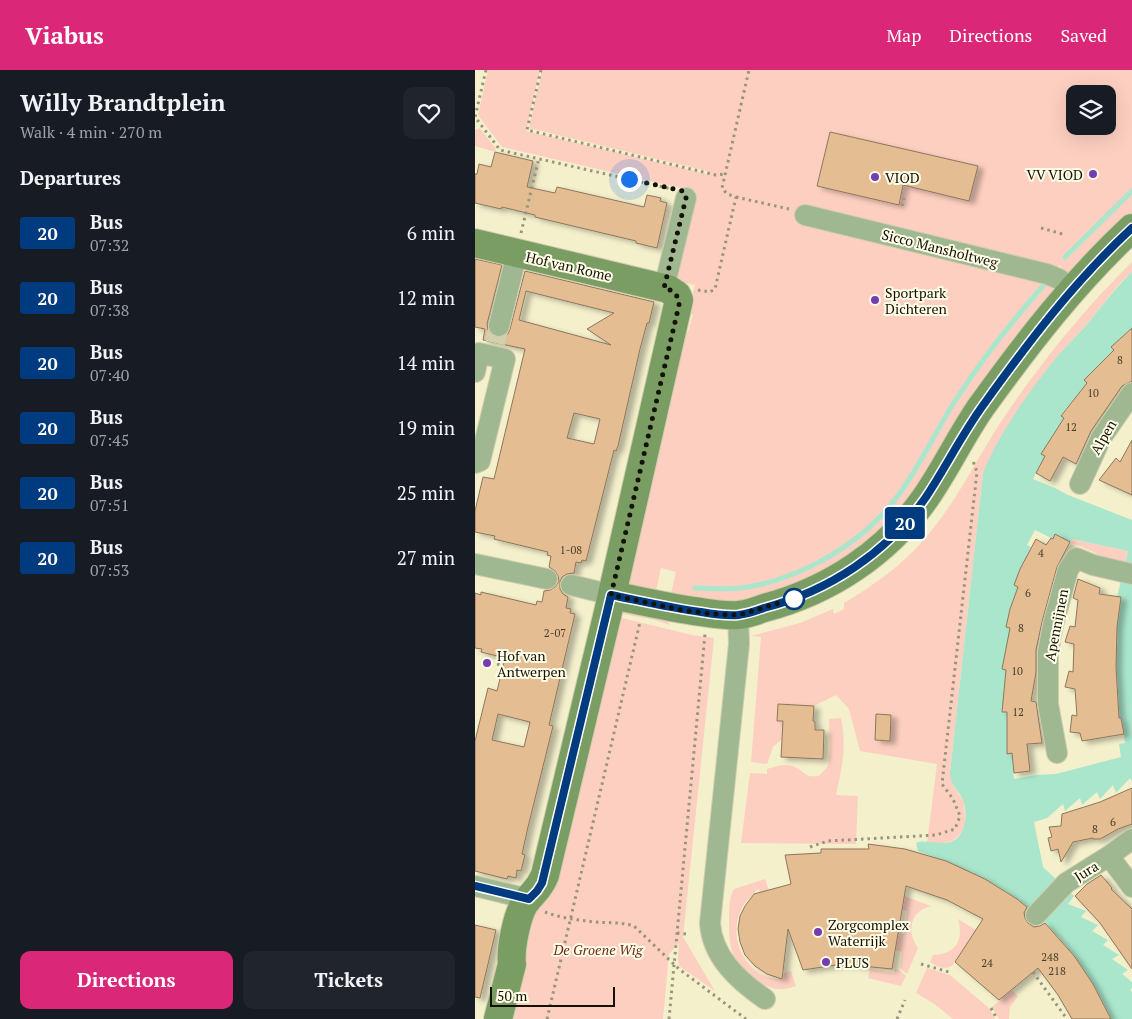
<!DOCTYPE html>
<meta charset="utf-8">
<style>
body{margin:0;font-family:"PT Serif",serif;background:#20242c;color:#f1f3f6;height:100vh;display:flex;flex-direction:column;font-size:19px;white-space:nowrap}
*{box-sizing:border-box;margin:0}
p{font-size:16px;color:#9ea1a6}
.icon{flex:none;width:28px;height:28px;fill:none;stroke:currentColor;stroke-width:2;stroke-linecap:round;stroke-linejoin:round}
.map{position:relative;flex:1;overflow:hidden}
.panel{display:flex;flex-direction:column;background:#171b24;width:475px}
.panel>*{flex:none}
.badge{padding:0 10px;border-radius:4px;font-size:18px;line-height:32px}
.buttons{position:absolute;left:591px;top:15px;display:grid;gap:10px}
.buttons a{display:grid;place-items:center;width:50px;height:50px;border-radius:10px;background:#171b24;box-shadow:0 5px 20px #0002;font-size:25px}
.scale{position:absolute;left:15px;bottom:12px;width:125px;box-sizing:border-box;padding-left:5px;border:2px solid #141206;border-top:0;font-size:14px;line-height:18px;white-space:nowrap;color:#141206;-webkit-text-stroke:4px #fffde7;paint-order:stroke}
.you{position:absolute;width:25px;height:25px;margin:-12px;border:4px solid #fff;border-radius:50%;background:#1a73e8;box-shadow:0 0 0 8px #1a73e833}
.map>.badge{position:absolute;translate:-50% -50%;box-shadow:0 0 0 2px #fff}
h2{padding:0 20px;font-size:19px;line-height:45px}
.round{display:grid;place-items:center;flex:none;width:52px;height:52px;border-radius:10px;background:#20242c}
.overview{display:flex;align-items:center;justify-content:space-between;height:85px;padding:0 20px}
h1{font-size:24px;font-weight:700;line-height:38px}
.primary-button{display:flex;gap:10px;margin-top:auto;padding:10px 20px}
.primary-button a{flex:1;height:58px;border-radius:10px;background:#db2777;color:#fff;font-size:20px;font-weight:700;line-height:58px;text-align:center}
.primary-button a+a{background:#20242c;color:#f1f3f6}
ul{padding:0;list-style:none}
li{display:flex;align-items:center;gap:15px;height:65px;padding:0 20px}
li div{flex:1}
li b{display:block;font-size:19px}
li em{font-style:normal}
li .badge{min-width:55px;font-weight:700;text-align:center}
header{display:flex;align-items:center;gap:30px;box-sizing:border-box;height:70px;padding:0 25px;background:#db2777;color:#fff}
header strong{font-size:24px}
nav{display:flex;gap:28px;margin-inline-start:auto;font-size:18px}
main{display:flex;flex:1;min-height:0}
.map>svg:first-child{display:block}
</style>
<header>
<strong>Viabus</strong>
<nav><a>Map</a><a>Directions</a><a>Saved</a></nav>
</header>
<main>
<section class="panel">
<div class="overview"><div><h1>Willy Brandtplein</h1><p>Walk · 4 min · 270 m</p></div><a class="round"><svg class="icon" aria-label="heart" viewBox="0 0 24 24"><path d="M12 20l-8-8c-3-5 5-10 8-4 3-6 11-1 8 4z"/></svg></a></div>
<h2>Departures</h2>
<ul>
<li><span class="badge" style="background:#003b80;color:#fff">20</span><div><b>Bus</b><p>07:32</p></div><em>6 min</em></li>
<li><span class="badge" style="background:#003b80;color:#fff">20</span><div><b>Bus</b><p>07:38</p></div><em>12 min</em></li>
<li><span class="badge" style="background:#003b80;color:#fff">20</span><div><b>Bus</b><p>07:40</p></div><em>14 min</em></li>
<li><span class="badge" style="background:#003b80;color:#fff">20</span><div><b>Bus</b><p>07:45</p></div><em>19 min</em></li>
<li><span class="badge" style="background:#003b80;color:#fff">20</span><div><b>Bus</b><p>07:51</p></div><em>25 min</em></li>
<li><span class="badge" style="background:#003b80;color:#fff">20</span><div><b>Bus</b><p>07:53</p></div><em>27 min</em></li>
</ul>
<div class="primary-button"><a>Directions</a><a>Tickets</a></div>
</section>
<div class="map">
<svg width="657" height="949" viewBox="0 0 657 949">
<defs>
<filter id="shadow"><feDropShadow dx="5.5" dy="3" stdDeviation="2.5" flood-color="#0004"/></filter>
</defs>
<rect width="100%" height="100%" fill="#f4f0cc"/>
<path fill="#fdcfc0" fill-rule="evenodd" d="M13,0H65L51,61L232,104V101L54,58L67,0H657V147L595,204L590,202L584,195L571,212L577,217L579,221L445,422L402,472L318,520L250,534L196,523L201,502L186,498L180,526L162,522L151,513L205,261L213,262L218,245L212,244L220,215C210,212 203,214 199,204L219,121L27,77L3,45ZM600,24H632V56H600Z
M5,58L21,79L20,82L0,76V60Z
M657,192V202L646,212L613,253L581,288L556,322L508,403L475,703L479,717L489,732L490,753L487,762L478,771L466,774L452,773L462,694L385,681L374,639L361,625L339,636L303,634L302,651H308L307,669L298,677L292,694L276,692L286,567L276,566L325,553L358,539L359,544L369,539V533C399,515 428,495 451,467C485,428 506,379 536,337C572,285 612,236 657,192Z
M597,469L653,481L649,497L620,489L621,483L595,472Z
M146,541L189,545L195,555L180,550L143,543Z
M139,546L217,565L239,568L208,867L240,921L204,896L203,889L204,873L194,884L188,949H28L57,842L65,839L72,826Z
M366,648C372,676 367,697 361,725L383,726L381,774L266,773L275,703L292,704V699C300,697 309,693 317,696C330,700 328,708 344,706L353,696L355,679L354,649Z
M290,809L294,821L286,824L283,819C274,828 266,836 263,848C255,877 277,911 308,909L309,903L316,901L321,916C315,918 308,920 302,919C281,916 257,893 255,872C254,865 254,857 254,849C254,840 254,827 259,819Z
M429,826L456,836C435,841 431,862 443,878L432,904L425,898L427,882L420,880L423,863L429,864L432,841L426,840Z
M483,849L501,860L477,896C469,900 462,897 455,892L458,885C481,884 489,870 483,849Z
M452,898L475,905L515,939L520,949H478L458,933L441,923Z
M395,899L419,903L420,899L424,900L431,906L426,916L393,908Z
M537,920L543,926L535,937L534,949H524L517,937Z"/>
<path fill="#a9e6cc" fill-rule="evenodd" d="M657,202V259L636,277L639,280L609,310L612,313L586,345L589,348L567,383L570,386L558,409L580,418L593,425L657,450V712L655,708L641,723L638,715L625,729L622,722L607,735L605,728L590,741L588,734L572,748L559,752L568,797L599,826L593,834L611,841L606,847L623,855L617,861L633,870L628,875L644,885L637,889L653,900L647,904L657,912V918L655,920L657,922V949H636C616,899 568,840 520,815C495,801 469,791 443,781L441,773C448,769 465,775 476,772C491,767 493,743 488,730C483,719 476,717 475,703L508,403C525,362 553,323 580,289C591,276 604,264 614,252C628,235 641,217 657,202ZM560,460L578,469L581,465L595,472L597,469L653,481L642,527L646,528L638,567L642,568L638,608H642L643,624L641,648H646L650,673L644,674L646,687L581,704L561,705L539,709L537,683H532V642L527,641L531,600L527,599L535,558L531,557L543,517L539,515L556,477L552,475Z"/>
<g fill="none" stroke-linecap="round" stroke-linejoin="round">
<path stroke="#a9e6cc" stroke-width="5" d="M590,187L657,121
M220,518C235,518 251,520 266,518C320,511 378,479 414,437C441,405 459,363 482,328C508,288 537,251 568,216"/>
</g>
<path fill="#e4bd92" stroke="#8d765c" fill-rule="evenodd" filter="url(#shadow)" d="M355,62L503,96L494,131L428,115L424,135L342,116Z
M20,82L58,91L52,117L80,123L82,117L169,137L172,125L186,128L185,131L192,133L182,178L161,173V171L60,147V145L27,137L26,139L0,133V104H2L4,94L16,97Z
M0,189L27,195L12,254L13,260L15,264L22,268L28,267L33,264L35,259L50,201L179,232L174,253H172L165,279L143,376L141,381L139,380L111,491L107,490L106,493L101,492L99,503L92,504L87,507L85,512V519L88,524L93,527L91,538L96,539L95,543L100,544L74,655L78,656L53,757L47,784L50,785L46,801L42,800L41,808L33,806L32,809L0,801V671L13,618L22,621L30,588L6,582L7,579L0,578V523L6,525V522L61,535L62,531L67,532L69,521L75,520L80,517L84,511L83,506L80,501L74,497L76,486L72,485L73,482L19,469L20,466L0,462V441L8,407L19,409L50,279L8,270L10,259L0,257ZM51,221L139,243L112,259L136,275L44,250ZM99,343L125,349L119,374L92,368ZM23,644L55,652L49,677L17,670Z
M657,258V311L647,316L616,361L601,394L588,387L575,411L561,403L570,386L566,384L589,348L586,346L612,313L609,310L639,280L636,277Z
M657,370V425L624,410L641,388L645,392Z
M580,464L595,472L582,497L567,552L561,580V602L556,631L561,632L567,673L552,674L555,701L539,703L537,683L532,684V642H527L531,600L527,599L535,558L531,557L535,539L543,517L539,515L545,499L561,469L571,475L576,468L578,469Z
M603,509L625,518L624,524L646,527L642,557L641,597L644,648H646L649,664L607,671L605,663L595,662L597,645L602,646L600,619L590,617L594,601L598,602L599,574L590,572L595,556L600,557L603,530L598,528Z
M303,634L339,636L338,651L340,652V660H349L348,689L306,687L308,651H302Z
M401,644L416,645L415,671L400,670Z
M657,718V754L643,759L625,769H618V768L598,772L586,792L583,779L576,781L573,768L577,767L574,757L586,756L587,744L625,732Z
M393,774L430,779L471,791L510,809L542,829L552,837L549,843L550,848L553,853L559,857L565,856L570,853L600,887L618,914L636,949H597L583,925L563,898L524,930L480,892L508,849L472,830L431,816L417,899L367,894L328,900L313,859L307,909L292,904L280,896L270,885L265,872L263,859L265,846L270,836L279,824L316,814L310,785L346,783V779H394Z
M626,805L637,818L636,819L657,839V899L625,853L600,826L612,814Z
M0,855L21,860L5,928L0,927Z"/>
<g fill="none" stroke-linecap="round" stroke-linejoin="round">
<path stroke="#d2cfae" stroke-width="20" stroke-dasharray="20 10" stroke-linecap="butt" d="M20,273L24,256"/>
<defs>
<path id="street" d="M330,145L572,204L584,209L596,219
M189,218L211,128
M24,256L42,183
M0,302L4,283L30,289L5,391L0,393
M605,414L626,368L657,323
M0,494L72,509
M96,515L137,525
M263,545L264,574L235,853C237,887 264,911 290,929
M582,683L573,634V582L578,555L593,500L601,488L618,495L657,504
M657,769L634,786L657,817
M0,816L54,829
M561,845L591,813L634,786"/>
<path id="secondary" d="M0,173L193,219L202,225L204,230L133,542L70,805C64,820 59,821 50,833C42,845 35,879 37,894L23,949
M137,525C166,531 196,538 226,542C238,544 251,546 263,545C272,544 281,541 289,538C354,521 412,483 451,427C471,398 486,366 506,337C553,272 599,212 657,158"/>
</defs>
<use href="#street" stroke="#d0ccac" stroke-width="22"/>
<use href="#secondary" stroke="#d0ccac" stroke-width="30"/>
<path stroke="#98957b" stroke-width="3" stroke-dasharray="2.5 4" stroke-linecap="butt" d="M11,0L0,47L25,80L197,119
M66,0L52,60L241,105L250,104
M261,127L314,139
M427,136L429,128
M566,158L591,165
M46,163L64,88
M223,220L235,222L240,219L261,127L252,124L247,118L274,0
M22,594L26,595
M335,777L353,771L461,765L480,759L485,746L478,729L467,714L502,402L498,391
M70,842C85,848 103,850 120,852C133,853 146,852 159,856L204,899L271,949
M202,863L211,864
M446,894L474,902
M558,902L592,949
M516,938L522,949
M72,949L165,552
M194,949L230,564
M422,949L430,930"/>
<use href="#street" stroke="#a0b892" stroke-width="20"/>
<use href="#secondary" stroke="#7a9d64" stroke-width="28"/>
</g>
<g fill="none" stroke-linecap="round" stroke-linejoin="round">
<defs>
<path id="line" d="M0,816L54,829L62,821L67,813L136,525C166,531 196,538 226,542C238,544 251,546 263,545C272,544 281,541 289,538C354,521 412,483 451,427C471,397 487,364 509,334C555,270 599,212 657,158"/>
</defs>
<use href="#line" stroke="#fff" stroke-width="11"/>
<use href="#line" stroke="#003b80" stroke-width="8"/>
<path stroke="#141206" stroke-width="5" stroke-dasharray="0 9" d="M154,109L208,121L211,128L189,218C198,220 204,225 204,235L136,525L207,540L239,544L264,545L320,528L319,529"/>
</g>
<g fill="#763cb1" stroke="#fffde7" stroke-width="2">
<circle cx="618" cy="104" r="5"/>
<circle cx="400" cy="107" r="5"/>
<circle cx="400" cy="230" r="5"/>
<circle cx="12" cy="593" r="5"/>
<circle cx="343" cy="862" r="5"/>
<circle cx="351" cy="892" r="5"/>
</g>
<circle fill="#fff" stroke="#003b80" stroke-width="2.5" cx="319" cy="529" r="10"/>
<g text-anchor="middle" dominant-baseline="central" stroke-width="4" stroke-linejoin="round" paint-order="stroke">
<g font-size="11" fill="#483d29">
<text x="645" y="290">8</text>
<text x="618" y="323">10</text>
<text x="596" y="357">12</text>
<text x="96" y="480">1-08</text>
<text x="566" y="483">4</text>
<text x="553" y="523">6</text>
<text x="546" y="558">8</text>
<text x="80" y="563">2-07</text>
<text x="542" y="601">10</text>
<text x="543" y="642">12</text>
<text x="638" y="752">6</text>
<text x="620" y="759">8</text>
<text x="575" y="887">248</text>
<text x="512" y="893">24</text>
<text x="582" y="901">218</text>
</g>
<g font-size="14" fill="#141206" stroke="#fffde7" text-anchor="start">
<text x="608" y="104" text-anchor="end">VV VIOD</text>
<text x="410" y="107">VIOD</text>
<text x="410" y="222">Sportpark<tspan x="410" dy="16">Dichteren</tspan></text>
<text x="22" y="585">Hof van<tspan x="22" dy="16">Antwerpen</tspan></text>
<text x="353" y="854">Zorgcomplex<tspan x="353" dy="16">Waterrijk</tspan></text>
<text x="361" y="892">PLUS</text>
</g>
<g font-size="14" fill="#141206" stroke="#fffde7">
<text transform="translate(465 178) rotate(14)">Sicco Mansholtweg</text>
<text transform="translate(94 196) rotate(13)">Hof van Rome</text>
<text transform="translate(628 367) rotate(-60)">Alpen</text>
<text transform="translate(581 555) rotate(-79)">Apennijnen</text>
<text transform="translate(611 801) rotate(-32)">Jura</text>
</g>
<g font-size="14" font-style="italic" fill="#6d2a13" stroke="#fffde7">
<text x="123" y="879">De Groene Wig</text>
</g>
</g>
</svg>
<div class="buttons">
<a><svg class="icon" aria-label="layers" viewBox="0 0 24 24"><path d="M12 4l9 5-9 5-9-5zM3 14l9 5 9-5"/></svg></a>
</div>
<div class="scale">50 m</div>
<div class="you" style="left:154px;top:109px"></div>
<b class="badge" style="left:430px;top:453px;background:#003b80;color:#fff">20</b>
</div>
</main>
